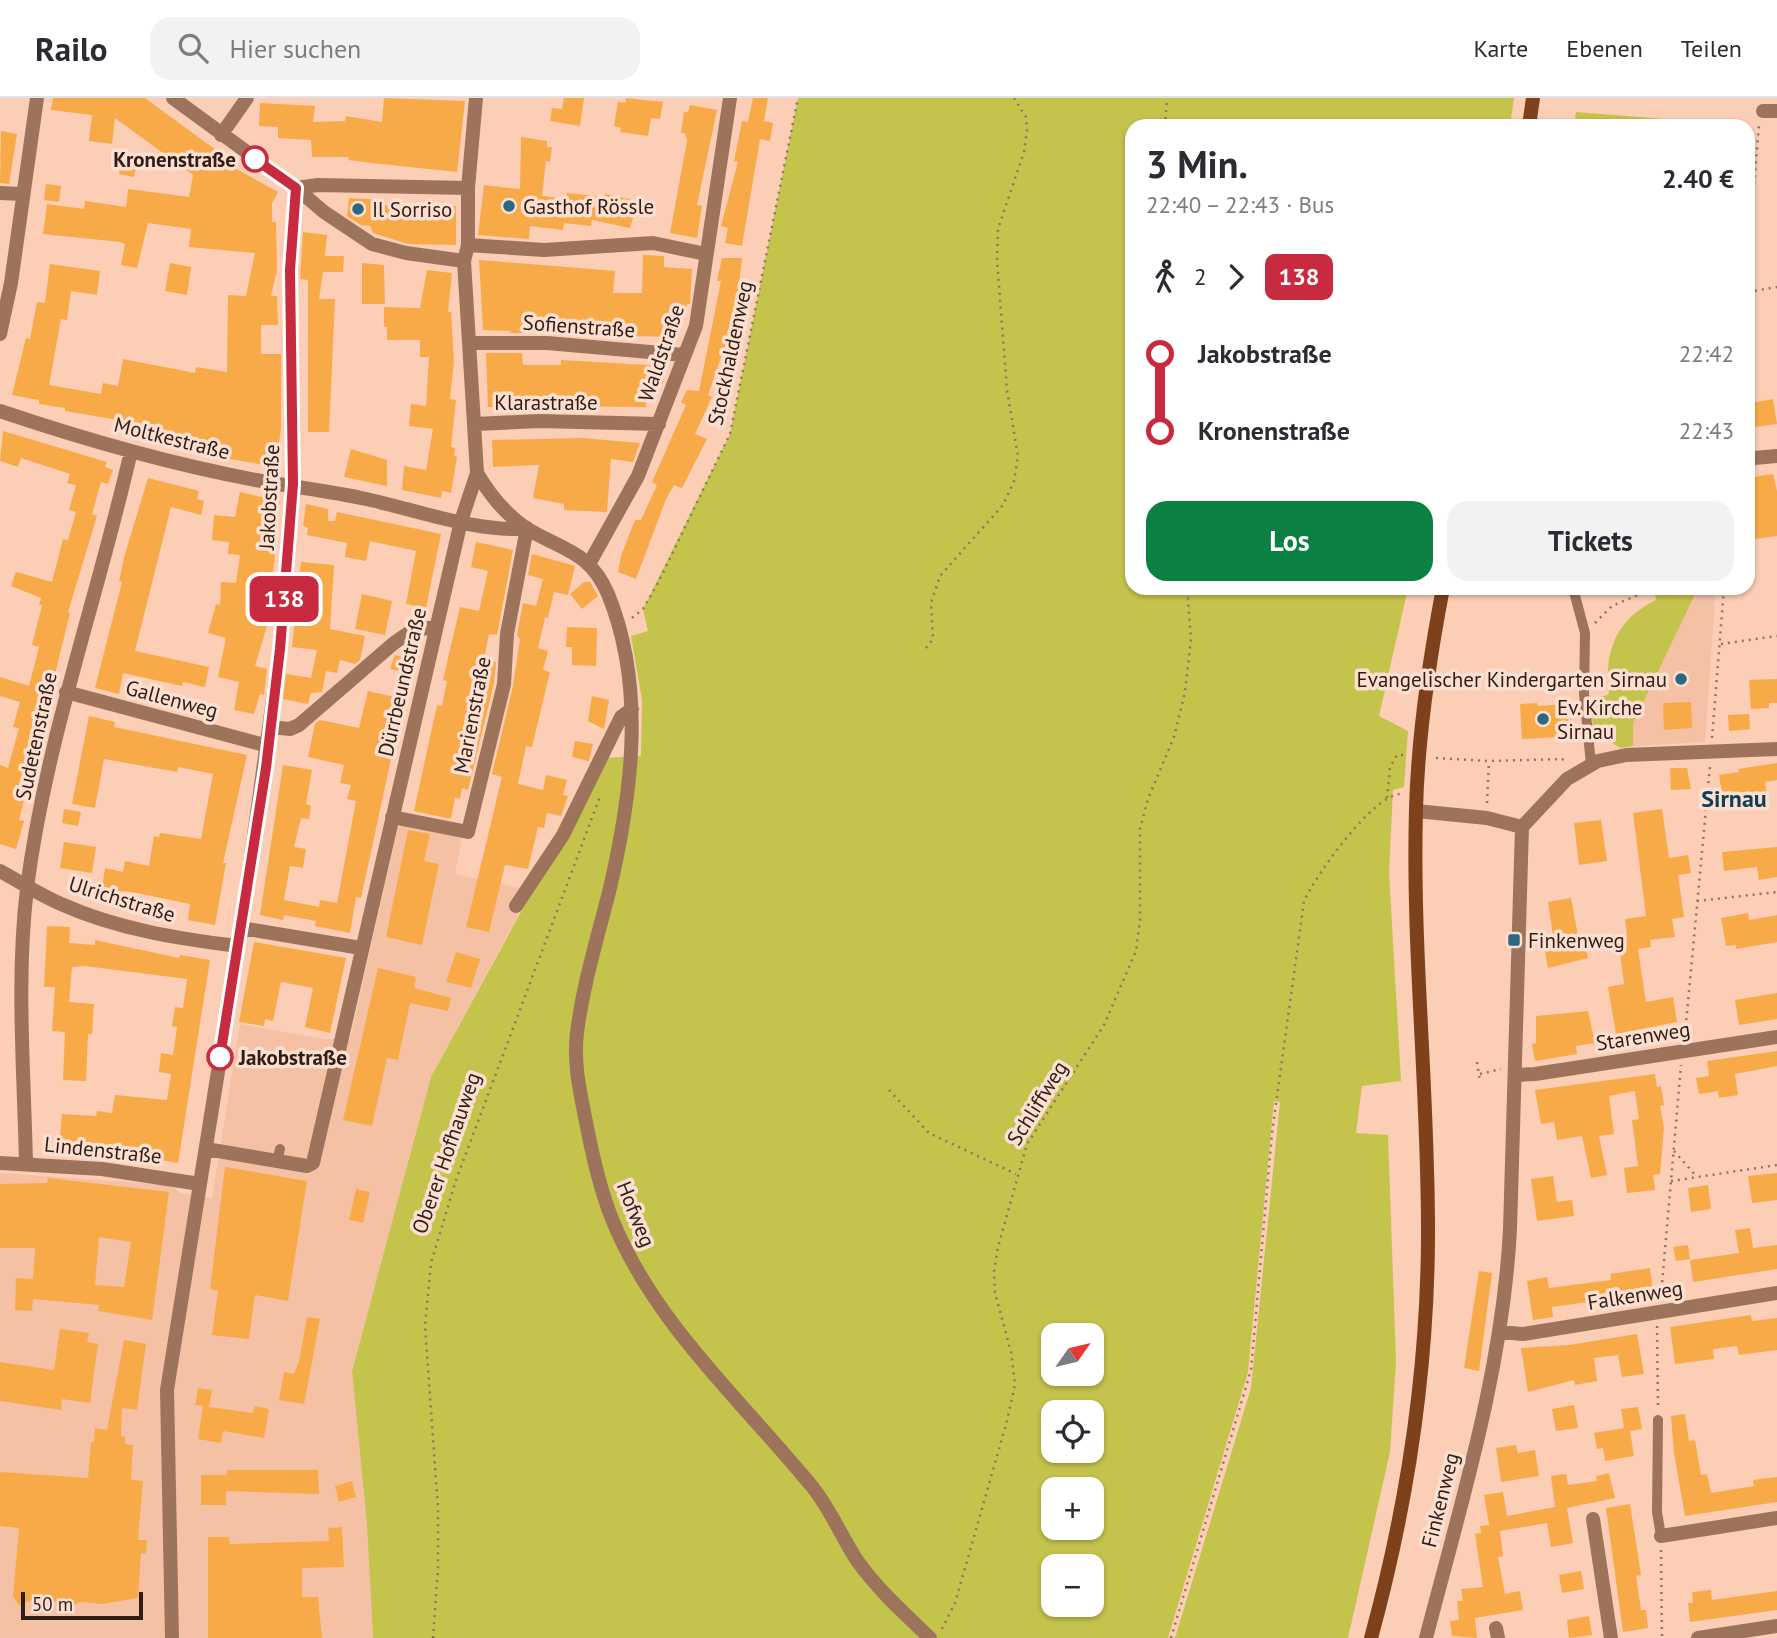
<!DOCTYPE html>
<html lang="de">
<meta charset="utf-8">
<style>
body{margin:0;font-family:"PT Sans",sans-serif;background:#f2f2f3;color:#2b2b33;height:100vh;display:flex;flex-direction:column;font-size:26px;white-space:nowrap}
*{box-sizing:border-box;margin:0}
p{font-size:23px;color:#7c7c81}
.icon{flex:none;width:38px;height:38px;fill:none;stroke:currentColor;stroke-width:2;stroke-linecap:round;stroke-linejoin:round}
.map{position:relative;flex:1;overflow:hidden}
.panel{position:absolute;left:1125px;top:21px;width:630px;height:476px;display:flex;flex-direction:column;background:#fff;border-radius:21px;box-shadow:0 2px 5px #0004}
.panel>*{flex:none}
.badge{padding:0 14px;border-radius:10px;font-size:24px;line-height:46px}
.needle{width:46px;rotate:56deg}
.buttons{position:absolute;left:1041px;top:1225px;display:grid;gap:14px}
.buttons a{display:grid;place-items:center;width:63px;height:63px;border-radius:14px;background:#fff;box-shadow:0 2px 5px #0004;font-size:35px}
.scale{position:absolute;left:21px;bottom:18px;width:122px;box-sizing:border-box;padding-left:7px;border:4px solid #2f1e15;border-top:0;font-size:19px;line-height:24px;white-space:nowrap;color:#2f1e15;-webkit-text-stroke:5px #fcdfd1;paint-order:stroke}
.map>.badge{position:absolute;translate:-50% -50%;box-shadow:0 0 0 4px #fff}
.legs{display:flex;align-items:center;gap:10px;height:77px;padding:0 21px;font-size:23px}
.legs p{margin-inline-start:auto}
.overview{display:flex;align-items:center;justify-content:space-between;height:119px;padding:0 21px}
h1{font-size:38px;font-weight:600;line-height:52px}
.primary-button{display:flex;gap:14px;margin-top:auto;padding:14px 21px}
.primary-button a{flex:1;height:80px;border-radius:21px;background:#0b8043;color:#fff;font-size:28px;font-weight:600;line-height:80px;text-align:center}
.primary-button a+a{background:#f2f2f3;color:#2b2b33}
ul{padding:0 21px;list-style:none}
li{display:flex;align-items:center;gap:24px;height:77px;font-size:26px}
li i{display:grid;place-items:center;width:10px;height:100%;margin:0 9px;background:currentColor}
li i::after{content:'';width:18px;height:18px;margin:-9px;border:5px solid;border-radius:50%;background:#fff}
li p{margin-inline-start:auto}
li:first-child i{background:linear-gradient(#0000 50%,currentColor 0)}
li:last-child i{background:linear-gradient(currentColor 50%,#0000 0)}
header{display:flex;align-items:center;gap:42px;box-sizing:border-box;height:98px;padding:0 35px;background:#fff;border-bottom:2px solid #e1e1e2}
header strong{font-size:33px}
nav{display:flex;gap:38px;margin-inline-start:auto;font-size:24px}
.search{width:490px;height:63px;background:#f2f2f3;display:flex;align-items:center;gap:18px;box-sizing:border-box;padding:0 24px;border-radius:21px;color:#7c7c81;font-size:26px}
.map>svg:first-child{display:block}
</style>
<header>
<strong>Railo</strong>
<div class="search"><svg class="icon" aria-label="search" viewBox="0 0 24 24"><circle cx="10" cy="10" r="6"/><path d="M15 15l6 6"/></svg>Hier suchen</div>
<nav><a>Karte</a><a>Ebenen</a><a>Teilen</a></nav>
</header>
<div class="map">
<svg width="1777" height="1540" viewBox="0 0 1777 1540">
<rect width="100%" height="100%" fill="#fcceb5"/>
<path fill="#f5c1a4" d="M1698,490H1716L1705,644L1633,648V626Z
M399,725L462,740L455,776L531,793L431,979L352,1272L367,1427L373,1540H0V1075L171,1087L180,1095L212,1100L240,926L325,941H350Z"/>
<path fill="#c4c34c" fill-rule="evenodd" d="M798,0H1514L1510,28H1132V490H1408L1379,618L1408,633L1404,689L1393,692L1389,774L1401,983L1362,988L1356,1035L1388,1037L1396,1263L1390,1354L1348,1540H1175L1251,1290L1280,1004L1274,1003L1248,1274L1168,1540H373L367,1427L352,1273L431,979L605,660L641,658L642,602L631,538L648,533L643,511L730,336ZM1054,1237H1092V1276H1054ZM1054,1314H1092V1353H1054ZM1054,1391H1092V1430H1054ZM1054,1468H1092V1507H1054Z
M1576,14L1740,27L1574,28Z
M1654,490H1698L1633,626V648L1620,650L1593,632L1591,601L1608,597C1612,588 1607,580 1608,570C1611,537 1627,516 1656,502Z"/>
<path fill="#f8aa49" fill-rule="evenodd" d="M53,0H145L235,66L233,69L278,94L272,105V124H276L277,172L271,198H277L278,227H261V256H281V329L276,369L224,360L226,348L134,334L136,325L65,313V310L39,306V302L12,297L26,240L30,241L37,204L45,205L50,166L100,173L97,197L71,193L67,222L61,221L49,287L101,296L103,285L118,288L123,261L195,275L196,269L227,274L228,197L246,198L255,155L189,149L191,131L148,125L137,170L121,167L125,146L120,144L43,136L47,106L84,111L85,103L126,109L128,91L189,99L193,77L115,20L112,46L89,43L92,17L51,12Z
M384,0L465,3L457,74L372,65L348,62L349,59H312L311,42L278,40V29L259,28L260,5L315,8L313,24L345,23L346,18L382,24Z
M564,0H584L580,28L550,23L552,10L562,11Z
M626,0L663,4L660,21L651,20L648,38L620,34L621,30L614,28L618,4L626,5Z
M753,0H768L764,23L773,25L770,43L760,41L742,148L725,145L728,130L721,128L738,64L734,63L742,23L748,24Z
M690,7L717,12L697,107L702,108L697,140L670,135L687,43L685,35H681L684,14H688Z
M1,33L17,36L9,86L0,85Z
M521,39L547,43V49H552L550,64L546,63L542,98L567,101V95L604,99L605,96L638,103L630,130L592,122L591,128L564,125L563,132L530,128L529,141L478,137L484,87L520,91Z
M122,61L137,64L134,79L119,76Z
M46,86L61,88L59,104L44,102Z
M349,100L385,102V107L456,108V147L408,146L373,135L370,128L361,127L347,118Z
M303,134L327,137L325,158H344L343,174H323L319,201H335L329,334H308V182L300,181Z
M643,157L664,158V169L692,171L690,206H687L686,213L674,212L673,239L633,238V234L522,232V235H509L512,233L483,232L479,162L615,173L613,195H642Z
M722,160H742L738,196L746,198L741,220L735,219L708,297L712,299L695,336L707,341L682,390L674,387L666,401L636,481L618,474L621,458L635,422H641L657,387L652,384L686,307L681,304L687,292L699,293L721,183H717Z
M170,165L191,169L187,197L165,193Z
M362,165L384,167L385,206H362Z
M427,172L452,175L448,214H451L454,264L450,301L456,302L451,349L455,350L454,358L457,359L451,395L442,393L441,400L402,392L404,368L426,372L433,331L409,328L411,306L426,308L429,259H420V242H387V229H384V209L420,210Z
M486,255H522L523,267H561V262L664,268L663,286H646V309L530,308L529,314H515V308L488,309Z
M1773,301L1777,326L1755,329L1751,305Z
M3,333L107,364L105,369L113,372L108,386L101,384L92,416L97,418L68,514L70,515L19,722L24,723L16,751L0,746V667L8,670L19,630L13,629L20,604L0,598V579L29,588L39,549L32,547L42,507H39L41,500L11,488L16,474L52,484L63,441L68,442L76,414L69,412L76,387L67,385L70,376L21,360L18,369L0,363Z
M582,340L640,345L633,364L611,361L607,414L564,412V406L533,400L539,367L493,369L492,342Z
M351,351L387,362V388L344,379Z
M1773,376L1777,393V438L1755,441L1748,380Z
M148,380L199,393L197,401L204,403L201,417L171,409L135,553L209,569L205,589L183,584L182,588L123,575L119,596L95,590L122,484L119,483L125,456Z
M240,394L280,403L274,433L277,434L269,521L255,568L267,571L264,597L260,596L254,616L234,612L239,584L218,579L226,540L208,535L216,506L220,507L221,484L236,485L240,457L228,456L229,444L212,442L214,417L235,419Z
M306,406L328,411V423H335L337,414L441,436L426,510L406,506L416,453L370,443L366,463L345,459L347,445L307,437L308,430L303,428Z
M476,444L513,452L497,537L489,536L484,561L496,564L494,585L468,692L462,690L460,701L455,699L451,721L414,713L437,607L442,608L447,583L443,582L460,509L479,513L488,473L471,469Z
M532,456L575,468L568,497L554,494L548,520L545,519L538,550L548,553L543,572L550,574L532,649L526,648L518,686L543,692L546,677L567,682L563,697L568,698L561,718L547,715L544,730L538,729L528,771L505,767L489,834L466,829L502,679L492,676L513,588L520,541L517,537L523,505L536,508L543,481L528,477Z
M301,464L334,467L330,531L365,538L360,562L355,566L340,562L337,575L326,573L322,594L311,595L308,606L283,601L286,576L311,580L317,552L292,549Z
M584,484H590L598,498L582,511L570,496Z
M362,496L392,503L385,537L355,531Z
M567,529L597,530L596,568L572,567V549H566Z
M395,557L413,561L410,575L390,571Z
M1777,581V605H1769V610L1751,611L1749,582Z
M368,593L404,601L361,800L356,799L350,835L315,828L316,823L284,817L283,822L260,817L283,667L312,672L306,706L311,708L309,721L301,720L294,749L306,751L303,770L290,768L284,802L319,809L320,802L337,805L356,703L347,701L351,687L340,685L344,667L308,659L315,626L320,622L359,630Z
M592,598L609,602L604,631L588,623Z
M1691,604L1692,630L1664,632L1663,605Z
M1537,605L1538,608L1567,606L1569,635H1560L1561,639L1522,641L1520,606Z
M1749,616L1750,631L1729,633L1728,617Z
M89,618L115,624L114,629L247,657L223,765H226L215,827L188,822L190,806L132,794L121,793L120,799L101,796L105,770L123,774L125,763L149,768L154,738L159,739L160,735L201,741L213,676L178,669L177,674L104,661L95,710L72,706Z
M575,643L593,646L589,663L572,659Z
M1777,665V682L1765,684L1768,704L1747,708L1745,694L1722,695L1719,677L1739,674L1738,671Z
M1670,670H1687L1691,691L1671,692Z
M64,711L81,714L78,728L62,725Z
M1662,711L1669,760L1688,757L1691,775L1678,777L1684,819L1672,821L1675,839L1650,842L1651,849L1638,851L1646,904L1673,899L1677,924L1616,936L1608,889L1624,886L1618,839L1627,838L1625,821L1646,818L1633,715Z
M1601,722L1607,763L1579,767L1574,725Z
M408,732L430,736L424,763L439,766L422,847L386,839Z
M64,744L96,749L92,775L60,770Z
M1777,749V779L1759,782L1757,769L1724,773L1722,754Z
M1571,800L1578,838L1584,837L1588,860L1548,870L1543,844L1553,837L1548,804Z
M1748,815L1749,822L1777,817V844L1736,851V847L1726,848L1721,820Z
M47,828L70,829L69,845L95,847V842L179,860L180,857L210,862L178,1065L106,1052L59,1048L62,1016L96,1018L97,1013L112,1015L115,997L167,1002L171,976L159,974L161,955L173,957L177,929L172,928L175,909L183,910L187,881L85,868L72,869L69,904L94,906L92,936H88L86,983L63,982L65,934L52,933L55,889H44Z
M254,844L346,860L330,935L305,929L313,890L281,884L273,923L265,921L264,928L239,924Z
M456,854L480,861L471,890L446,884Z
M378,870L416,879L414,890L451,900L448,913L410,905L398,962L387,960L372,1028L343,1022Z
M1777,895V921L1739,927L1735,902Z
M1588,913L1595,945L1576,948L1577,956L1535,963L1532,946L1536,945V918Z
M1777,953V968L1735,976L1738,997L1719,1000L1718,993L1699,996L1696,980L1709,978L1707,963Z
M1655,976L1657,989L1661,988L1664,1007L1660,1008L1664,1030L1660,1076L1653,1077L1655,1092L1627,1095L1624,1070L1638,1068L1632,1022L1639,1021L1635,993L1609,998L1614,1036L1599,1038L1607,1077L1591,1080L1582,1038L1557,1042L1554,1024L1541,1026L1535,992Z
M225,1069L307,1083L288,1203L255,1197L249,1241L212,1237L218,1193L210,1191Z
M1777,1075V1102L1752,1105L1748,1078Z
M1553,1078L1557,1104L1572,1102L1574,1118L1537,1123L1531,1081Z
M48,1080L169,1094L152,1222L98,1213L99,1207L33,1201L32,1213L15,1212L16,1180L33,1181L35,1150H0V1086L47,1085ZM99,1139L131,1144L124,1189L95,1187Z
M1708,1087L1711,1111L1691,1114L1688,1090Z
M356,1091L370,1094L363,1125L349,1122Z
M1750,1130L1753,1150L1777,1147V1171L1693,1184L1690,1162L1739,1155L1735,1132Z
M1688,1147L1690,1161L1676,1163L1673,1149Z
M1650,1170L1653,1195L1552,1209L1553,1219L1533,1222L1527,1183L1547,1179L1549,1190L1611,1182L1610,1176Z
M1479,1173L1492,1175L1479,1273L1464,1270Z
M1751,1217L1752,1223L1777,1220V1252L1739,1257L1737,1248L1713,1251L1714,1261L1675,1266L1670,1229Z
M307,1219L320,1221L304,1306L279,1302L284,1274L294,1276L299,1263Z
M60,1231L89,1235L87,1244L98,1246L90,1305L62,1301L61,1312L0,1303V1264L54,1272Z
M1637,1236L1644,1276L1622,1279L1618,1257L1594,1260L1597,1283L1575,1287L1574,1282L1528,1294L1521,1250L1569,1247Z
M124,1242L146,1246L137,1312L122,1310L121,1338L125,1339V1346L133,1347L131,1382L143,1383L138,1442H147L146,1456L141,1455L138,1500L102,1506L80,1504L63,1512L59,1502L41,1509L38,1500L19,1507L13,1498L19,1430L0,1428V1374L88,1380L91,1344H94L95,1330L107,1332Z
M198,1290L212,1292L209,1309L253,1315L254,1308L269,1311L264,1340L223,1333L221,1345L198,1341L203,1308L195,1307Z
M1574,1307L1578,1330L1556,1333L1552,1311Z
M1638,1309L1642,1331L1630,1333L1634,1358L1605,1363L1603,1350L1597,1351L1594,1335L1624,1330L1621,1311Z
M1685,1316L1689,1343L1695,1342L1701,1377L1707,1376L1711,1395L1754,1388L1753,1382L1777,1379V1404L1685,1418L1674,1355L1671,1318Z
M1516,1347L1518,1355L1535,1352L1539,1378L1501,1384L1496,1350Z
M227,1372H318L319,1396L226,1393V1407H201V1377H227Z
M1609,1375L1615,1400L1567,1410L1573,1445L1551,1449L1547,1425L1500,1433L1503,1458L1498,1459L1505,1496L1520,1493L1523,1512L1475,1520L1477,1540L1452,1538L1450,1523L1459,1522L1457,1503H1463L1461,1491L1483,1489L1475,1436L1481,1435L1480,1428L1489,1427L1484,1397L1503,1394L1507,1418L1555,1409L1551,1378L1566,1376L1568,1387L1597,1383L1596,1378Z
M352,1383L356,1399L339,1404L335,1388Z
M1630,1406L1641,1477L1636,1478L1641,1512H1646L1648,1530L1623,1534L1606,1410Z
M342,1429L344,1469L302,1470V1499H318L322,1540H208V1439H229L230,1446L329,1443L328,1430Z
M1581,1473L1584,1491L1562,1495L1559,1477Z
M1711,1492L1712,1502L1777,1493V1512L1690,1524L1688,1505H1693L1692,1494Z
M1589,1518L1592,1537L1569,1540L1567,1522Z"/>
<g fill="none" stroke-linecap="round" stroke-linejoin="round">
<path stroke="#937463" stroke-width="2.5" stroke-dasharray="2 5" stroke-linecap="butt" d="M1165,28L1167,0
M1748,156L1759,27
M1748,194L1777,189
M632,520L643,511L658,485L730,336L798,0
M1595,525L1612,508L1654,490
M1721,546L1777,538
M926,550L933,541L931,505L940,478L1003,407L1014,383L1018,358L1007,292L997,162L998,131L1024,54L1027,33L1026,19L1014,0
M1712,640L1724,490
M1436,660L1489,663L1562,661L1567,664
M1387,700L1390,669L1397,657H1404
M1487,705L1489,663
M1697,803L1777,794
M1685,936L1710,668
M1477,964L1480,983
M1480,976L1501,971
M889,992L929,1035L1016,1076
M1674,1053L1697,1079
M1671,1083L1777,1067
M1661,1198L1681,967
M1657,1228L1658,1309
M1661,1452L1662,1540
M942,1531L955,1505L1007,1323L1015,1286L1011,1254L995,1195L994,1173L998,1149L1027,1046L1104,927L1136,853L1140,822V731L1148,701L1174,639L1185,594L1191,541L1187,490
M433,1540L438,1470V1410L425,1228L431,1165L456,1082L601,696
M1171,1540L1251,1272L1272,1035L1304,803C1316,777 1372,698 1400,696"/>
<path stroke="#9e735c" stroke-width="10" d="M1573,490L1585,535L1584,596L1591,666
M277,1063L280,1051
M1658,1322L1657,1414L1661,1438"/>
<path stroke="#9e735c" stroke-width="14" d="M173,0L296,90L324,114L372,146L406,155L464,163
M1763,13H1777
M221,37L247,0
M296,90L318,87L468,90
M0,95L23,96
M468,147L544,152L653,145L706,156
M0,236L11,185L37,0
M470,245H547L684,257
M0,313C83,341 170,366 256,382C293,389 330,393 366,401C413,411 481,436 527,430
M476,326L539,323L659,326
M1754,360L1777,358
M477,375C490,397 504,415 526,430C561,452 589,452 608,496C646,589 632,695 610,790C598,838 583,886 577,935C573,967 581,998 587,1029C593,1060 600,1091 612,1121C654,1225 740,1301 810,1386C829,1408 840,1436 856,1461C877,1491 904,1515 930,1540
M589,466L638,378L696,228L730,0
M66,594L268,648
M270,629L290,631L299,627L394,545L410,534L436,528
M1416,713L1487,720L1522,729
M392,719L468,734L504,586L507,536L527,430
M1522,729L1567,681L1598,663L1626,657L1777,651
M0,773C20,784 40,797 61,806C117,831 179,841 238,848
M516,808L563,737L621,619L632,611
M241,830L361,850
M1515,977L1535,976L1777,939
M206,1051L307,1068L313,1065L461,423L477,375L464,163L468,147V90L476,0
M0,1065L102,1071L200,1086
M26,1065C24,972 16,882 27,790C46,641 98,499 131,353
M1499,1234L1523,1236L1777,1195
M1593,1421L1611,1540
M1661,1438L1777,1420
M1496,1530L1498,1540
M172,1540L167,1292L241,830L280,551L293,386L290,171L296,90
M1426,1540C1461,1405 1503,1271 1510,1131L1522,729
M1698,1540L1777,1528"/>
<path stroke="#7e411c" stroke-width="14" d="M1529,28L1533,0
M1371,1540C1407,1409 1427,1277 1428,1142C1429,998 1412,855 1416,711C1418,637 1429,563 1443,490"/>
</g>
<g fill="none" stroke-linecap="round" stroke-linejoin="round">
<defs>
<path id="line-1" d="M220,959L266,670L280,551L293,386L290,172L296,90L255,61"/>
</defs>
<use href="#line-1" stroke="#fff" stroke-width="16"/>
<use href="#line-1" stroke="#c82b40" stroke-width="10"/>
</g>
<g fill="#fff" stroke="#c82b40" stroke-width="3.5">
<circle cx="255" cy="61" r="12"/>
<circle cx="220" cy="959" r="12"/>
</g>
<g fill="#2d6780" stroke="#fcdfd1" stroke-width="2.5">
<circle cx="509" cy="108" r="7"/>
<circle cx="358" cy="111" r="7"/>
<circle cx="1681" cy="581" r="7"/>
<circle cx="1543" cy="621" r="7"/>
<rect x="1507" y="835" width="14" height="14" rx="3.5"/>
</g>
<g text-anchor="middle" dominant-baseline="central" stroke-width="7" stroke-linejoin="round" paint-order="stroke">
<g font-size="21" font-weight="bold" fill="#2f1e15" stroke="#fcdfd1" text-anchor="end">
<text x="236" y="61">Kronenstraße</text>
<text x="239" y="959" text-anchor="start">Jakobstraße</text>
</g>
<g font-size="21" fill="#2f1e15" stroke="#fcdfd1" text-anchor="start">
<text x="523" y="108">Gasthof Rössle</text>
<text x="372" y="111">Il Sorriso</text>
<text x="1667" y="581" text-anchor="end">Evangelischer Kindergarten Sirnau</text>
<text x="1557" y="609">Ev. Kirche<tspan x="1557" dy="24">Sirnau</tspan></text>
<text x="1528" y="842">Finkenweg</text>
</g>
<g font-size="21" fill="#2f1e15" stroke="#fcdfd1">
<text transform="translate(579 228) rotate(4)">Sofienstraße</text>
<text transform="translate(661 255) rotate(-71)">Waldstraße</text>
<text transform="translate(730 255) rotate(-78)">Stockhaldenweg</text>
<text x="546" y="304">Klarastraße</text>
<text transform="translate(172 340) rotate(14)">Moltkestraße</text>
<text transform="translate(269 399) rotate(-87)">Jakobstraße</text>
<text transform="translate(402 584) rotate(-77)">Dürrbeundstraße</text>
<text transform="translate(172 601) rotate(15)">Gallenweg</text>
<text transform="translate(472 617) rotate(-79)">Marienstraße</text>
<text transform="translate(36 638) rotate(-78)">Sudetenstraße</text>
<text transform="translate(122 801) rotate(17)">Ulrichstraße</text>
<text transform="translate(1643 938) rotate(-9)">Starenweg</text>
<text transform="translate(1037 1005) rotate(-58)">Schliffweg</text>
<text transform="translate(103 1052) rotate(6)">Lindenstraße</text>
<text transform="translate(446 1055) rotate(-71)">Oberer Hofhauweg</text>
<text transform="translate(636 1116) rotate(68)">Hofweg</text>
<text transform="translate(1635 1197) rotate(-9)">Falkenweg</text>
<text transform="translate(1440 1402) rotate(-76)">Finkenweg</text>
</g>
<g font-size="24" font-weight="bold" fill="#0e3f52" stroke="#fcdfd1">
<text x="1734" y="700">Sirnau</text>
</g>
</g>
</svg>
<div class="buttons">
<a><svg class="needle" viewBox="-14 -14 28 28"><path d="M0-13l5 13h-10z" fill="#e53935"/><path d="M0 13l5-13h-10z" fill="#7c7c81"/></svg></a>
<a><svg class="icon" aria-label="locate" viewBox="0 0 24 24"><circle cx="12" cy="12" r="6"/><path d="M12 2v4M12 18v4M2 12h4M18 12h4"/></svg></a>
<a>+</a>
<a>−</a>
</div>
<div class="scale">50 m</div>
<b class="badge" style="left:284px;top:501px;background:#c82b40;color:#fff">138</b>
<section class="panel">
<div class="overview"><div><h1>3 Min.</h1><p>22:40 – 22:43 · Bus</p></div><b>2.40 €</b></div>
<div class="legs"><svg class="icon" aria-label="walk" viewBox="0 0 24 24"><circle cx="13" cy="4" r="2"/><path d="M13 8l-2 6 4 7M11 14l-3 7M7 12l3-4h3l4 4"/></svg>2<svg class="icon" aria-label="forward" viewBox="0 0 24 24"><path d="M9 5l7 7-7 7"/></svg><b class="badge" style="background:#c82b40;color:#fff">138</b></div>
<ul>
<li><i style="color:#c82b40"></i><b>Jakobstraße</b><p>22:42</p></li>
<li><i style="color:#c82b40"></i><b>Kronenstraße</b><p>22:43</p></li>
</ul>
<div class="primary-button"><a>Los</a><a>Tickets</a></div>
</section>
</div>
